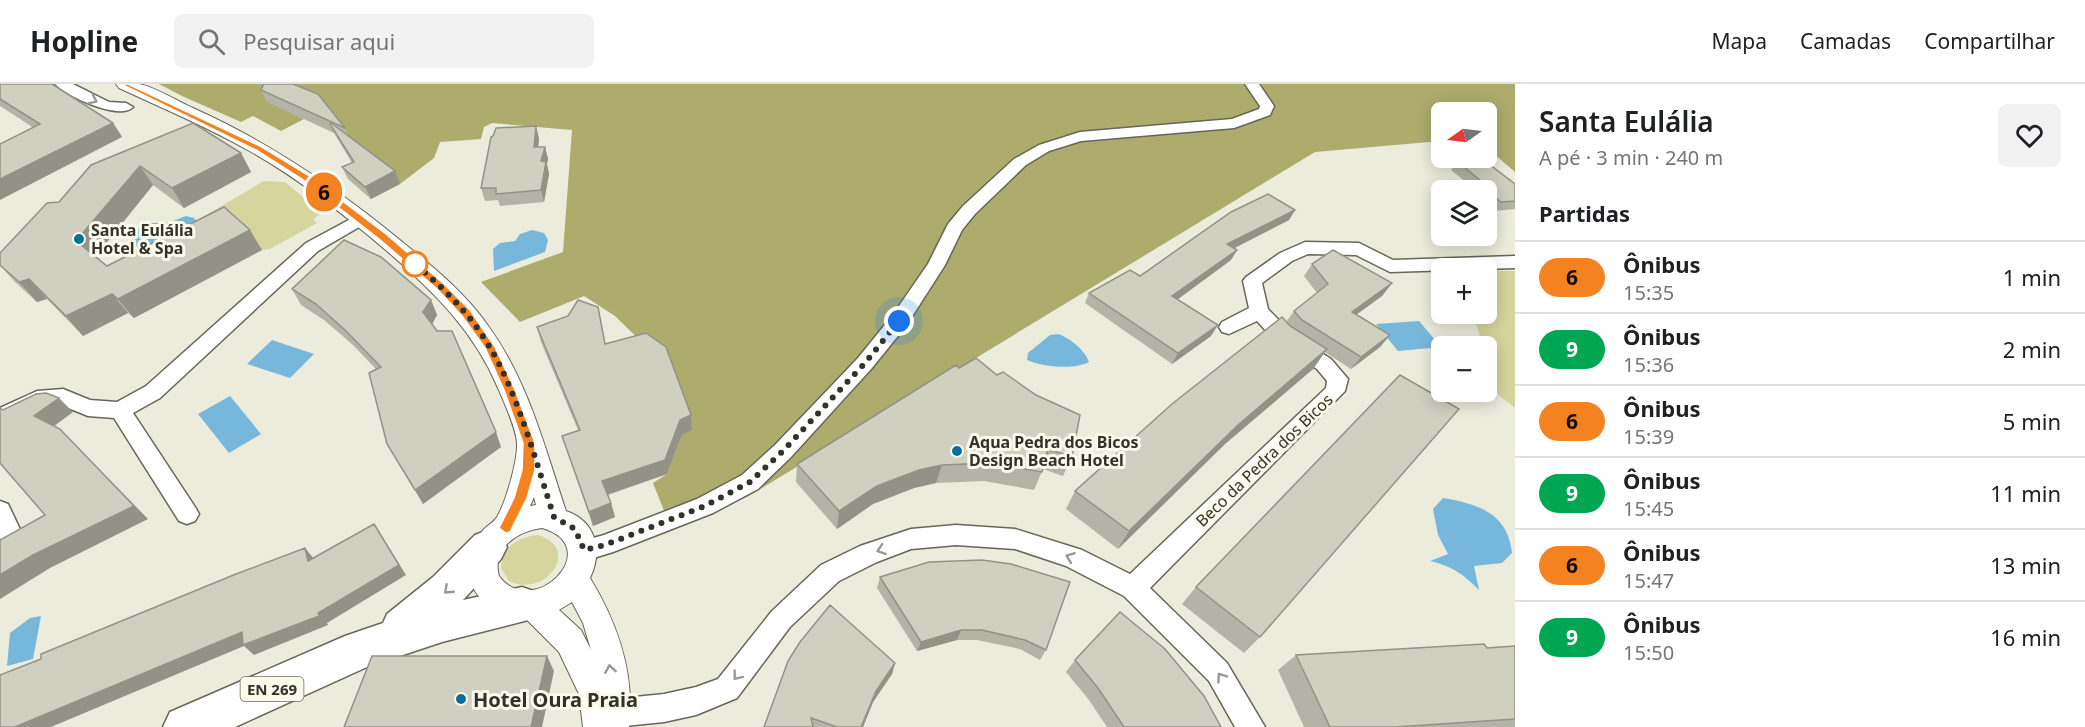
<!DOCTYPE html>
<html lang="pt">
<meta charset="utf-8">
<style>
body{margin:0;font-family:"Noto Sans",sans-serif;background:#f2f2f2;color:#202124;height:100vh;display:flex;flex-direction:column;font-size:22px;white-space:nowrap}
*{box-sizing:border-box;margin:0}
p{font-size:20px;color:#757577}
.icon{flex:none;width:33px;height:33px;fill:none;stroke:currentColor;stroke-width:2;stroke-linecap:round;stroke-linejoin:round}
.map{position:relative;flex:1;overflow:hidden}
.panel{display:flex;flex-direction:column;background:#fff;width:570px}
.panel>*{flex:none}
.badge{padding:0 12px;border-radius:20px;font-size:21px;line-height:39px}
.needle{width:39px;rotate:256deg}
.fabs{position:absolute;left:1431px;top:18px;display:grid;gap:12px}
.fabs a{display:grid;place-items:center;width:66px;height:66px;border-radius:9px;background:#fff;box-shadow:0 3px 15px #0003;font-size:30px}
.you{position:absolute;width:30px;height:30px;margin:-15px;border:4px solid #fff;border-radius:50%;background:#1a73e8;box-shadow:0 0 0 9px #1a73e833}
.map>.badge{position:absolute;translate:-50% -50%;box-shadow:0 0 0 3px #fff}
h2{padding:0 24px;font-size:22px;line-height:54px}
.round{display:grid;place-items:center;flex:none;width:63px;height:63px;border-radius:9px;background:#f2f2f2}
.summary{display:flex;align-items:center;justify-content:space-between;height:102px;padding:0 24px}
h1{font-size:28px;font-weight:600;line-height:45px}
ul{padding:0;list-style:none}
li{display:flex;align-items:center;gap:18px;height:72px;padding:0 24px;border-top:2px solid #e0e0e0}
li div{flex:1}
li b{display:block;font-size:22px}
li em{font-style:normal}
li .badge{min-width:66px;font-weight:700;text-align:center}
header{display:flex;align-items:center;gap:36px;box-sizing:border-box;height:84px;padding:0 30px;background:#fff;border-bottom:2px solid #e0e0e0}
header strong{font-size:28px}
nav{display:flex;gap:33px;margin-inline-start:auto;font-size:21px}
.search{width:420px;height:54px;background:#f2f2f2;display:flex;align-items:center;gap:15px;box-sizing:border-box;padding:0 21px;border-radius:9px;color:#757577;font-size:22px}
main{display:flex;flex:1;min-height:0}
.map>svg:first-child{display:block}
</style>
<header>
<strong>Hopline</strong>
<div class="search"><svg class="icon" aria-label="search" viewBox="0 0 24 24"><circle cx="10" cy="10" r="6"/><path d="M15 15l6 6"/></svg>Pesquisar aqui</div>
<nav><a>Mapa</a><a>Camadas</a><a>Compartilhar</a></nav>
</header>
<main>
<div class="map">
<svg width="1515" height="643" viewBox="0 0 1515 643">
<rect width="100%" height="100%" fill="#ececdd"/>
<path fill="#d6d59e" d="M264,97L285,98L322,129L313,135L317,139L270,165L262,166L236,143L204,132Z
M1487,187H1515V324L1497,310L1487,275L1486,262H1483L1473,230H1486Z
M538,451C582,464 546,515 509,497L501,484C503,462 518,453 538,451Z"/>
<path fill="#adac6d" d="M159,0H1515V88L1487,64L1486,28H1442L1441,57L1315,68L747,413L671,444L653,399L667,390L682,351L648,264L615,232L584,212L520,238L481,198L563,168L572,46L492,39L484,43L481,55L440,58L434,74L400,100L382,86L335,38L285,26L304,35L281,47L253,32L241,38L182,12Z"/>
<path fill="#78b7dc" d="M186,132L194,134L198,139L190,143L184,140L168,143L173,150L148,166L132,161V152C146,134 149,141 167,138C173,138 180,134 186,132Z
M532,146L544,149L548,156L545,168L494,187L493,165L500,159L515,157L520,150Z
M1419,237L1441,263L1398,267L1376,240Z
M1058,250C1070,254 1085,266 1089,278C1073,286 1043,283 1027,276L1028,269L1050,251Z
M272,256L314,270L290,294L247,280Z
M230,312L261,350L229,369L198,330Z
M1443,414C1478,420 1508,429 1512,469L1502,479L1474,482L1479,506C1463,490 1452,482 1430,477L1448,470L1438,451L1433,425Z
M41,532L33,575L7,582L10,549L30,534Z"/>
<g fill="none" stroke-linecap="round" stroke-linejoin="round">
<defs>
<path id="minor" d="M55,0H73L109,18L126,19L133,23C120,37 66,12 55,0Z
M1245,0H1259L1274,22L1270,31L1234,44L1081,57L1049,67L1026,81L975,130L962,146L945,181L906,242L872,284L791,373L758,405L713,429L613,468L584,477L575,473L572,466L575,459L604,451L697,415L742,391L775,361L858,274L892,232L928,180L948,140L963,122L1014,75L1039,61L1080,48L1232,35L1259,25L1260,22Z
M360,130L366,131L369,135L366,139L318,167L160,314L133,329L195,423L199,430L195,437L187,440L179,437L114,334L88,332L61,321L40,323L0,342V324L37,307L63,305L90,316L117,318L146,302L306,159Z
M1305,158L1359,159L1393,176L1515,172V184L1390,188L1356,171L1308,170L1292,177L1262,199L1268,225L1292,250L1331,275L1348,295L1345,307L1150,504L1227,579L1265,643H1235L1209,597L1124,512L1066,482L1015,465L956,461L911,465L877,478L839,497L790,543L737,614L696,631L664,638L615,643L605,639L601,629L605,619L615,615L664,610L696,603L718,595L772,527L821,481L860,462L911,445L956,441L1015,445L1082,466L1130,490L1326,304L1327,297L1317,285L1278,260L1257,237L1229,250L1222,248L1219,243L1222,238L1249,224L1243,197L1246,193L1280,169Z
M0,417L8,420L25,456L21,463L13,466L5,463L0,454Z"/>
<path id="tertiary" d="M116,0C123,0 132,0 139,0C155,3 177,17 193,24C271,59 340,106 406,161C436,185 467,211 489,243C528,297 545,364 566,427C596,437 603,467 590,494C618,540 635,589 629,643H583L579,610L559,568L525,534C495,534 460,506 469,473C472,463 477,453 484,445C488,441 494,438 497,433C506,418 518,376 517,359C516,344 504,318 498,304C474,247 434,208 388,168C346,132 302,97 253,69C210,44 164,25 119,4ZM534,413L536,421L530,422ZM542,444C607,463 533,538 499,492C491,464 518,447 542,444ZM572,518L583,539L591,566L581,546L559,526Z"/>
<path id="primary" d="M488,446L501,451L507,463L501,475L463,516L522,503L536,508L542,521L536,534L442,558L367,583L235,643H163L170,628L345,552L383,539L387,530L433,493L475,451Z"/>
</defs>
<use href="#minor" stroke="#666659" stroke-width="3"/>
<use href="#tertiary" stroke="#666659" stroke-width="2"/>
<use href="#primary" stroke="#666659" stroke-width="3"/>
<use href="#minor" fill="#fff" fill-rule="evenodd"/>
<use href="#tertiary" fill="#fff" fill-rule="evenodd"/>
<use href="#primary" fill="#fff" fill-rule="evenodd"/>
</g>
<path fill="#b3b3a6" d="M0,0L113,39L122,53L34,44L0,22Z
M261,6L345,44L348,52L395,87L400,100L371,115L348,95L342,83L352,79L334,49L267,18Z
M539,54L538,63H545L548,75L547,80L549,90L544,118L500,122L498,116L485,117L481,104Z
M241,69L251,88L184,124L153,101L95,172L107,182L262,166L134,234L128,229L83,252L47,215L37,218L14,197L0,181V169L59,118L91,81Z
M1460,74L1515,100V125L1494,127L1486,121V106H1470L1472,103L1451,86Z
M1295,126L1289,136L1234,164L1237,166L1231,176L1177,216L1211,252L1172,280L1085,219L1089,209L1140,192Z
M1312,180L1392,199L1382,212L1356,231L1390,251L1380,263L1351,285L1325,268L1313,285L1225,360L1118,465L1066,425L1075,407L1286,238L1294,227L1317,209L1304,192Z
M292,205L431,216L437,231L432,240L501,363L423,420L387,360L376,285L353,261L324,236L301,221Z
M537,243L605,260L691,331L692,346L682,351L667,390L608,411L611,419L615,433L593,442L562,352L578,346L541,258Z
M959,284L1072,373L1063,392L1043,385L1034,406L984,397L936,399L914,404L873,420L837,445L796,398L797,380Z
M929,478L1046,566L1040,576L1020,565L977,556H957L917,567L877,504L880,493Z
M1196,503L1260,553L1244,569L1182,520Z
M1515,562V643H1304L1278,586L1296,571Z
M1075,576L1221,643H1107L1089,616L1066,588Z
M895,579L892,590L873,618L863,643H764Z"/>
<path fill="#929287" d="M113,39L122,53L0,116V95Z
M536,42L539,54L537,75L534,63Z
M545,63L548,75L547,80L549,90L544,118L541,106V77Z
M241,69L251,88L184,124L172,104Z
M140,82L153,101L92,177L76,157Z
M395,87L400,100L371,115L365,103Z
M1295,126L1289,136L1221,171L1227,160Z
M250,146L262,166L134,234L118,215Z
M1237,166L1231,176L1167,223L1172,212Z
M29,195L47,215L37,218L19,198Z
M1392,199L1382,212L1343,240L1352,228Z
M112,210L128,229L83,252L66,232Z
M431,216L437,231L430,244L423,228Z
M1218,241L1211,252L1172,280L1178,269Z
M1390,251L1380,263L1351,285L1361,273Z
M1327,265L1313,285L1225,360L1118,465L1129,447L1238,341Z
M59,314L73,328L49,346L34,332Z
M691,331L692,346L682,351L667,390L606,411L602,397L680,336Z
M60,345L148,435L50,484L0,515V491L33,471L134,422Z
M496,348L501,363L423,420L415,406Z
M942,381L936,399L914,404L873,420L837,445L839,427L877,402L919,386Z
M611,419L615,433L593,442L589,428Z
M374,440L406,491L327,539L328,541L254,571L244,562L51,643H15L242,548L318,529Z
M305,464L314,475L308,477Z
M961,546L957,556L917,567L921,558Z
M547,572L554,587L542,643H531Z
M895,579L892,590L873,618L863,643H861L876,607Z"/>
<path fill="#d0d0c1" stroke="#929287" stroke-width="1.5" d="M0,0H52L113,39L0,95V60L40,40L0,15Z
M264,0H293L318,10L345,44L261,6Z
M193,39L241,69L172,104L140,82L76,157L107,182L224,123L250,146L118,215L112,210L66,232L29,195L19,198L0,181V169L47,119L59,118L91,81Z
M331,39L395,87L365,103L342,83L354,78L330,40Z
M536,42L534,63H545L541,77L546,78L541,106L496,110V104H481L491,53L493,52L496,44Z
M1460,74H1481L1515,100V117L1501,118L1476,98H1482L1457,77Z
M1268,110L1295,126L1227,160L1237,166L1172,212L1218,241L1178,269L1089,209L1130,186L1140,192L1231,128Z
M344,156L381,173L431,216L423,228L437,247H452L496,348L415,406L387,360L369,289L381,283L345,246L316,220L292,205Z
M1333,166L1392,199L1352,228L1390,251L1361,273L1302,236L1294,227L1328,200L1312,180Z
M578,216L598,223L605,260L646,249L666,263L691,331L680,336L665,376L602,397L611,419L589,428L562,352L580,346L537,243L568,232Z
M1282,233L1290,242L1327,265L1238,341L1129,447L1075,407L1172,320Z
M976,274L997,291L1003,288L1036,311L1080,331L1072,373L1048,365L1042,388L991,379L942,381L919,386L877,402L839,427L797,380L956,281L959,284Z
M1400,291L1459,325L1260,553L1196,503Z
M46,309L59,314L34,332L60,345L134,422L33,471L0,491V456L45,431L0,379V324L3,326L36,310Z
M374,440L399,481L318,529L319,532L243,561L242,548L15,643H0V591L41,575V570L236,490L305,464L308,477Z
M982,476L1011,480L1070,498L1046,566L1025,556L982,546H961L921,558L880,493L929,478Z
M830,521L895,579L876,607L861,643H837L811,634L813,643H764L788,577L800,558Z
M1120,528L1165,565L1204,612L1221,643H1124L1098,604L1075,576Z
M1484,560L1487,564L1515,562V635L1395,643H1330L1296,571Z
M372,572H547L531,643H344Z"/>
<defs><path id="oneway-chevron" d="M-2-3.5L2.5 0L-2 3.5" fill="none" stroke-width="1.6" stroke-linecap="round" stroke-linejoin="round" transform="scale(1.5)"/></defs>
<g stroke="#989896">
<use href="#oneway-chevron" transform="translate(93 16) rotate(26)"/>
<use href="#oneway-chevron" transform="translate(881 466) rotate(161)"/>
<use href="#oneway-chevron" transform="translate(1070 473) rotate(-159)"/>
<use href="#oneway-chevron" transform="translate(448 506) rotate(137)"/>
<use href="#oneway-chevron" transform="translate(610 585) rotate(-99)"/>
<use href="#oneway-chevron" transform="translate(737 592) rotate(128)"/>
<use href="#oneway-chevron" transform="translate(1221 593) rotate(-125)"/>
</g>
<path fill="#f58220" stroke="#fff" stroke-width="1.5" d="M121,0H128L262,63L308,91L386,150L444,200L470,226L495,263L515,306L535,359V386L527,414L510,448L506,449L499,444L514,414L522,386L523,359L504,306L485,264L462,232L437,205L379,155L302,95L256,66Z"/>
<g fill="none" stroke-linecap="round" stroke-linejoin="round">
<path stroke="#32322c" stroke-width="6" stroke-dasharray="0 10.8" d="M415,180L412,177C441,202 469,228 489,262C517,307 537,381 554,433L575,445L584,466L605,461L705,422L750,398L783,367L865,279L899,237"/>
</g>
<g fill="#08709c" stroke="#f9faea" stroke-width="2">
<circle cx="79" cy="155" r="6"/>
<circle cx="957" cy="367" r="6"/>
<circle cx="461" cy="615" r="6"/>
</g>
<circle fill="#fff" stroke="#f58220" stroke-width="3" cx="415" cy="180" r="12"/>
<g text-anchor="middle" dominant-baseline="central" stroke-width="6" stroke-linejoin="round" paint-order="stroke">
<rect fill="#f9faea" stroke="#6e6e65" stroke-width="1.5" x="240.5" y="593" width="63" height="24" rx="4.5"/>
<g font-size="15" font-weight="bold" fill="#32322c">
<text x="272" y="605">EN 269</text>
</g>
<g font-size="16" font-weight="bold" fill="#32322c" stroke="#f9faea" text-anchor="start">
<text x="91" y="146">Santa Eulália<tspan x="91" dy="18">Hotel &amp; Spa</tspan></text>
<text x="969" y="358">Aqua Pedra dos Bicos<tspan x="969" dy="18">Design Beach Hotel</tspan></text>
</g>
<g font-size="16" fill="#32322c" stroke="#f9faea">
<text transform="translate(1264 376) rotate(-44)">Beco da Pedra dos Bicos</text>
</g>
<g font-size="20" font-weight="bold" fill="#32322c" stroke="#f9faea" text-anchor="start">
<text x="473" y="615">Hotel Oura Praia</text>
</g>
</g>
</svg>
<div class="fabs">
<a><svg class="needle" viewBox="-14 -14 28 28"><path d="M0-13l5 13h-10z" fill="#e53935"/><path d="M0 13l5-13h-10z" fill="#757577"/></svg></a>
<a><svg class="icon" aria-label="layers" viewBox="0 0 24 24"><path d="M12 4l9 5-9 5-9-5zM3 14l9 5 9-5"/></svg></a>
<a>+</a>
<a>−</a>
</div>
<div class="you" style="left:899px;top:237px"></div>
<b class="badge" style="left:324px;top:108px;background:#f58220;color:#111">6</b>
</div>
<section class="panel">
<div class="summary"><div><h1>Santa Eulália</h1><p>A pé · 3 min · 240 m</p></div><a class="round"><svg class="icon" aria-label="heart" viewBox="0 0 24 24"><path d="M12 20l-8-8c-3-5 5-10 8-4 3-6 11-1 8 4z"/></svg></a></div>
<h2>Partidas</h2>
<ul>
<li><span class="badge" style="background:#f58220;color:#111">6</span><div><b>Ônibus</b><p>15:35</p></div><em>1 min</em></li>
<li><span class="badge" style="background:#00a651;color:#fff">9</span><div><b>Ônibus</b><p>15:36</p></div><em>2 min</em></li>
<li><span class="badge" style="background:#f58220;color:#111">6</span><div><b>Ônibus</b><p>15:39</p></div><em>5 min</em></li>
<li><span class="badge" style="background:#00a651;color:#fff">9</span><div><b>Ônibus</b><p>15:45</p></div><em>11 min</em></li>
<li><span class="badge" style="background:#f58220;color:#111">6</span><div><b>Ônibus</b><p>15:47</p></div><em>13 min</em></li>
<li><span class="badge" style="background:#00a651;color:#fff">9</span><div><b>Ônibus</b><p>15:50</p></div><em>16 min</em></li>
</ul>
</section>
</main>
